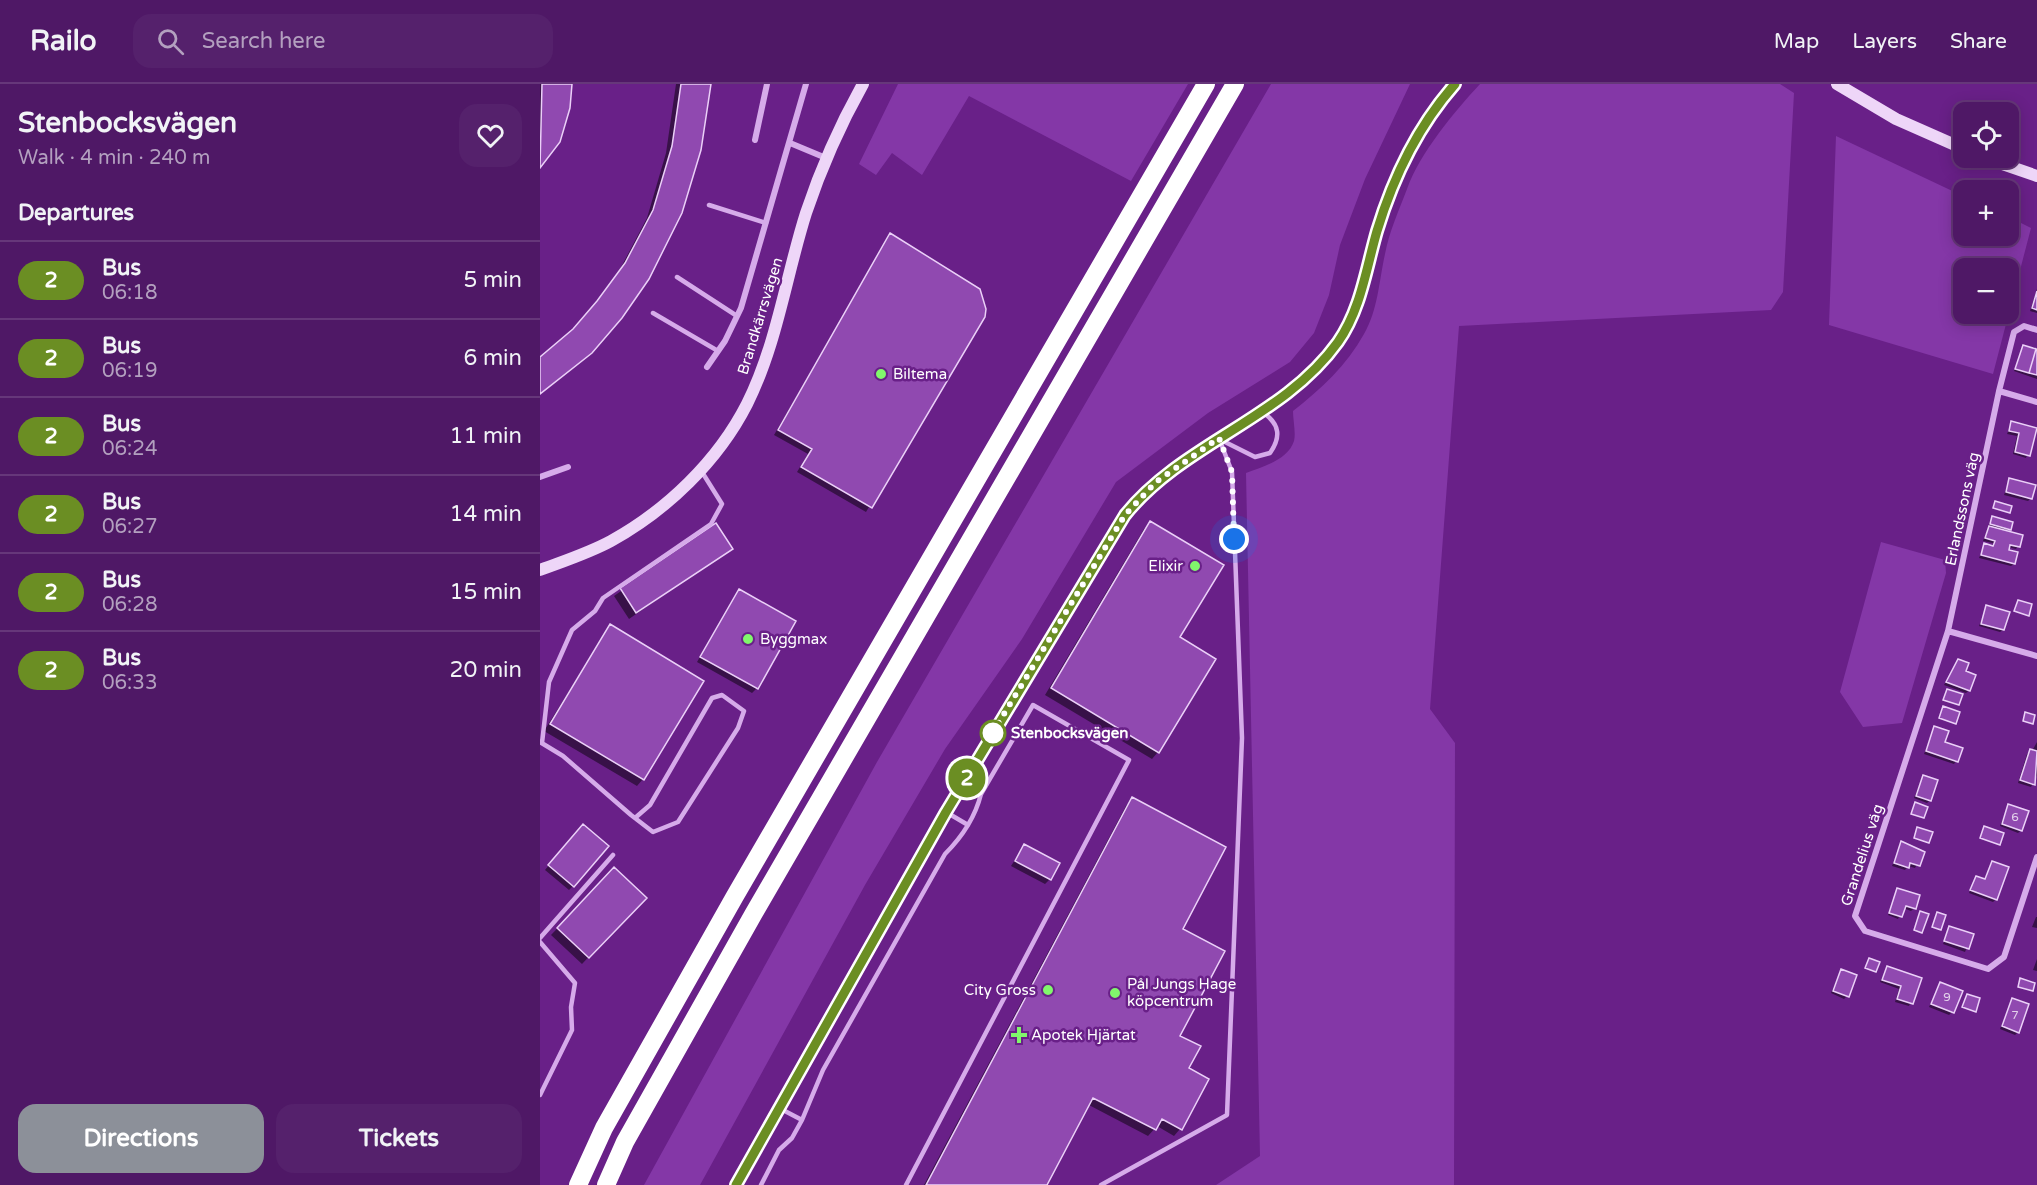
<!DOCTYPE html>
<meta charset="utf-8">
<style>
body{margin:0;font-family:"Varela Round",sans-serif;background:#55216c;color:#f1f3f6;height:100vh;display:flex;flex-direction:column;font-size:22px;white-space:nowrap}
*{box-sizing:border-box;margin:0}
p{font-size:20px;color:#b3a0bf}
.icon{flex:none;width:33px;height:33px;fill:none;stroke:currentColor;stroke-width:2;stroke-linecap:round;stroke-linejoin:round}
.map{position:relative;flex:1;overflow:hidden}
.drawer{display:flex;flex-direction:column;background:#4f1866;width:540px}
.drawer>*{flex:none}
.badge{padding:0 12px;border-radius:20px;font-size:21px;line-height:39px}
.fabs{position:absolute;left:1413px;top:18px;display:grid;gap:12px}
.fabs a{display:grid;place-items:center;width:66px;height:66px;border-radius:12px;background:#4f1866;box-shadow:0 3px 15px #0003,0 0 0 2px #66377a;font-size:30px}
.you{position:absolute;width:30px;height:30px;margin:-15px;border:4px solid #fff;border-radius:50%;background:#1a73e8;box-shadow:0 0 0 9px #1a73e833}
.map>.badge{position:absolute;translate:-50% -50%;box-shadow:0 0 0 3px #fff}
h2{padding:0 18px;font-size:22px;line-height:54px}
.round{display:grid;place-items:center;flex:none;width:63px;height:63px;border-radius:18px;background:#55216c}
.headline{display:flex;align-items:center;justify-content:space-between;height:102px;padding:0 18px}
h1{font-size:28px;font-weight:700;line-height:45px}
.button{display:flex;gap:12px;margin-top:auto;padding:12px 18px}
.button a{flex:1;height:69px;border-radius:18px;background:#8c9099;color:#fff;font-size:24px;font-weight:700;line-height:69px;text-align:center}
.button a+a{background:#55216c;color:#f1f3f6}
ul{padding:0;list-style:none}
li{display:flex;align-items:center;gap:18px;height:78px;padding:0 18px;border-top:2px solid #66377a}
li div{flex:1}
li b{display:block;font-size:22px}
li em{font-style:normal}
li .badge{min-width:66px;font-weight:700;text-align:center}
header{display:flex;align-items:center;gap:36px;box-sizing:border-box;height:84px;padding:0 30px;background:#4f1866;border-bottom:2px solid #66377a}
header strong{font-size:28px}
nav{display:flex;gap:33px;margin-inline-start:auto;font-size:21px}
.search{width:420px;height:54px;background:#55216c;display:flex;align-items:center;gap:15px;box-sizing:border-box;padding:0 21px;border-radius:18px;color:#b3a0bf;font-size:22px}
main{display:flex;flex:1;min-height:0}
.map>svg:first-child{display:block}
</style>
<header>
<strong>Railo</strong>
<div class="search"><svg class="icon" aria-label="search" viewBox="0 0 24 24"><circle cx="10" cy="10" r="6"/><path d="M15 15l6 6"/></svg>Search here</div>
<nav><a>Map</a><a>Layers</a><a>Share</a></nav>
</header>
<main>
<section class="drawer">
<div class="headline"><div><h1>Stenbocksvägen</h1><p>Walk · 4 min · 240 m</p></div><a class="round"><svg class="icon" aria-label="heart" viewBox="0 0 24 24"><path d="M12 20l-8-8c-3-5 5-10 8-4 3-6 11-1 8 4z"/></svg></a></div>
<h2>Departures</h2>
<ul>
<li><span class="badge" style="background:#6b8e23;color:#fff">2</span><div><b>Bus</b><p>06:18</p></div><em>5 min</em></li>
<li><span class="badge" style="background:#6b8e23;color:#fff">2</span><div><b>Bus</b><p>06:19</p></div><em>6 min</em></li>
<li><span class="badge" style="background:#6b8e23;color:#fff">2</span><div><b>Bus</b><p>06:24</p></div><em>11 min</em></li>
<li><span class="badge" style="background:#6b8e23;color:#fff">2</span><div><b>Bus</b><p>06:27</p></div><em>14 min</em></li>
<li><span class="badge" style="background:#6b8e23;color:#fff">2</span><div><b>Bus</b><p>06:28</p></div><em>15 min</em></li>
<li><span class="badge" style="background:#6b8e23;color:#fff">2</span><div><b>Bus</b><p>06:33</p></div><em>20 min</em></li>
</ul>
<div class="button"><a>Directions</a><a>Tickets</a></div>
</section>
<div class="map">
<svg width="1497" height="1101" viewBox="0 0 1497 1101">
<rect width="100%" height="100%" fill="#692088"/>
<path fill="#8437a7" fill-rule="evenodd" d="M358,0H648L591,97L429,12L382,91L352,69L336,91L319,80Z
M731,0H870L825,95L800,161L789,211L774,249L750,278L668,329L576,398L482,555L405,665L325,801L160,1101H104L337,678Z
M940,0H1240L1254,9L1243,208L1231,226L919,242L890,625L915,659L914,1101H676L720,1072L706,389C722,383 748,376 754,357C756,349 753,336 753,327C781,305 807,281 824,250C838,226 839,197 845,170C849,148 859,126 867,105C880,69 914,28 940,0Z
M1296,52L1423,112L1424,152H1468L1469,133L1491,144L1453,290L1289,241ZM1424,184H1468V230H1424Z
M1341,458L1405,476L1406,489L1362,639L1323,643L1300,608Z"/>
<path fill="#0007" d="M0,0H31L18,57L0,81Z
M136,0H171L108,194L0,309V274L31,249L51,226L79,187L107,134L126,69Z
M351,151L443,233L326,428L257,388L268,370L234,351Z
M1497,205V229L1490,227Z
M1483,263L1497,267V295L1474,287Z
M1472,339L1496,345L1486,374L1473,370L1477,352L1467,350Z
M1470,395L1491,414L1488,417L1464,411Z
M1452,434L1469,445L1466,448L1478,462L1476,465L1468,463L1474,480L1471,482L1439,474L1445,461L1452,463L1453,459L1443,457Z
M611,439L638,554L618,668L612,675L505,611L604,445Z
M176,441L191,464L89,535L74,512Z
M199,506L217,604L212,609L157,578Z
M1447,523L1463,546L1460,548L1439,542Z
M70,542L103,695L97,702L4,647Z
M1418,577L1429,606L1426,609L1404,601Z
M1395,644L1416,677L1414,680L1384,670Z
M1497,658V691L1491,703L1478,699L1487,670L1492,667Z
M1383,692L1390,716L1387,719L1374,714Z
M592,715L641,846L638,952L647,985L640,1045L634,1052L617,1042L608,1052L547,1020L505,1101H384L586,722Z
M1468,722L1481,746L1478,749L1460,742Z
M38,746L33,802L29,806L5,786Z
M1362,759L1383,769L1375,784L1368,782L1365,786L1352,782Z
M484,762L510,795L505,800L471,782Z
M1452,778L1456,815L1453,818L1429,809L1436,794L1444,796Z
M74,785L104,814L42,880L11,851Z
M1358,806L1374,824L1371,827L1363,824L1358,835L1348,831Z
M1496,833H1497V844L1492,843Z
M1410,844L1432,851L1425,868L1403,860Z
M1497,875V887L1493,886Z
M1347,883L1380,895L1369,922L1355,918L1359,905L1340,898Z
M1301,887L1307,912L1304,915L1291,909Z
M1401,899L1412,928L1409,931L1389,923Z
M1472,916L1478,948L1475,951L1460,945Z"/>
<path fill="#9049b0" stroke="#ebd0f8" stroke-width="1.5" d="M2,0H32L30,24L20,58L0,84Z
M141,0H171L161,66L142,129L109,195L82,234L52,269L0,310V273L33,245L57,217L85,179L113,126L132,62Z
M350,149L440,205L446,225L445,233L332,424L261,383L272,365L238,346Z
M1497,207V226L1492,224Z
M1483,261L1496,265L1489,289L1475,285Z
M1496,265L1497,266V291L1489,289Z
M1471,337L1497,344L1490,372L1475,368L1479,349L1469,347Z
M1469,394L1496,401L1492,415L1466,408Z
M1455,417L1472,422L1470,429L1453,424Z
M1452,432L1473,438L1471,446L1450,440Z
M610,437L684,481L640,553L676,575L619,669L511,604Z
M176,439L193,465L96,529L80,504Z
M1449,442L1483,451L1480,463L1470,461L1469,466L1478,468L1475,480L1441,471L1444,459L1453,462L1455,457L1445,454Z
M199,505L256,537L218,605L160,573Z
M1478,516L1492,520L1489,532L1474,527Z
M1446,521L1470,528L1464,546L1441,540Z
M70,540L164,597L104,696L10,640Z
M1418,575L1429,579L1426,587L1436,591L1430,607L1406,598Z
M1407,605L1423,610L1419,621L1403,616Z
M1403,622L1420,628L1416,640L1399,634Z
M1485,628L1495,631L1493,640L1483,637Z
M1394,642L1409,647L1405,658L1423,664L1418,678L1386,667Z
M1490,665L1497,667L1495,701L1480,696Z
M1383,691L1398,696L1391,717L1376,712Z
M592,713L686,763L643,845L685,867L640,952L661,962L649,984L669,995L642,1046L622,1035L616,1046L553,1014L507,1101H386Z
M1375,718L1388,723L1384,734L1371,730Z
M1468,720L1489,727L1482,747L1462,740Z
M43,740L69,762L34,803L8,781Z
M1444,742L1464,749L1460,761L1440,754Z
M1377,743L1393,748L1389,759L1374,754Z
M1361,757L1385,768L1380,782L1370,779L1369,784L1354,779Z
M484,760L520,779L511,796L475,777Z
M1452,777L1469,783L1457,816L1430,806L1436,792L1445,795Z
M74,783L107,814L49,874L17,844Z
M1357,804L1380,811L1376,825L1366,822L1362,833L1349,829Z
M1380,827L1389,830L1382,849L1374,846Z
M1397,828L1406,831L1401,846L1392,843Z
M1409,842L1434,850L1429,865L1404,857Z
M1329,874L1340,878L1336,888L1325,884Z
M1347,882L1382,894L1373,920L1357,915L1361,902L1342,896Z
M1301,885L1317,891L1309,913L1293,907Z
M1480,894L1495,899L1493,907L1478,903Z
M1400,898L1423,907L1414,929L1391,920Z
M1427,910L1440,914L1436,928L1422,923Z
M1472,914L1489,920L1479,949L1462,942Z"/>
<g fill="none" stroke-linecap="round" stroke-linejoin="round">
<path stroke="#d6abea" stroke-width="4.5" d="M169,121L226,139
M137,193L197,232
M113,229L178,267
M681,356L715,373L730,369C741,353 740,341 724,329
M0,658L23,672L91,731L113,748L138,738L198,644L204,627L182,611L172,614L110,721L95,734
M2,659L9,598L32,546L55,527L63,514L171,440L182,420L162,388
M406,728L428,741
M0,854L73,771
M0,858L35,899L31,923L32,946L0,1011
M241,1025L262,1036
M221,1101L239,1066L252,1054L262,1036L283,986L405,770C422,753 435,734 441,710L493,621L589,676L366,1101
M561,1101L687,1031L702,654L692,388L680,357"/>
<path stroke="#d6abea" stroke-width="6" d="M215,56L227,0
M250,59L286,74
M167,283L185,257L201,224L266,0
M1459,307L1474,248L1484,242L1497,246
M1497,318L1459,307L1408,547L1315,832L1325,847L1448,885L1464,873L1497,773
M0,393L28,383
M1408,547L1497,572"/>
<path stroke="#eed6f8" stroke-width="12" d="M1297,0L1356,35L1424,65
M1445,74L1497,92
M0,486C24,477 49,469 71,457C127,426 178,377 207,320C237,260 246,192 266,129C281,84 300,41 323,0
M196,1101L406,728L585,431C644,358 743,335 798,258C821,225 826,185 837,147C853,94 878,42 915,0"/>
<path stroke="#fff" stroke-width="18" d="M38,1101L64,1044L195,812L666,0
M66,1101L85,1058L214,829L695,0"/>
</g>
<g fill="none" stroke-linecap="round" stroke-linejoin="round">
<defs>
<path id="line" d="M196,1101L406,728L585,431C644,358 743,335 798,258C821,225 826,185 837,147C853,94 878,42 915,0"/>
</defs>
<use href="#line" stroke="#fff" stroke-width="14"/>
<use href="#line" stroke="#6b8e23" stroke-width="9"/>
<path stroke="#fff" stroke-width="6" stroke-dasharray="0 10.8" d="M453,649L450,653L585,431L616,398L679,354L692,388L694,455"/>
</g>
<g fill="#81f76c" stroke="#692088" stroke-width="2">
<circle cx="341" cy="290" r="6"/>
<circle cx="655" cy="482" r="6"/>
<circle cx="208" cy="555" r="6"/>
<circle cx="508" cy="906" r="6"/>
<circle cx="575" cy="909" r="6"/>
<path d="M476 942h6v6h6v6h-6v6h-6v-6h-6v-6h6z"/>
</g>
<circle fill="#fff" stroke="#6b8e23" stroke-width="3" cx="453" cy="649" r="12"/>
<g text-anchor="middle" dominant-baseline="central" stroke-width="5" stroke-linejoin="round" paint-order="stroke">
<g font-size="12" fill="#e3d2eb">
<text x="1475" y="733">6</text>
<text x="1407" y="913">9</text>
<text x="1475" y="931">7</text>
</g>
<g font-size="15" fill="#fff" stroke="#692088">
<text transform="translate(220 232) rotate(-73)">Brandkärrsvägen</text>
<text transform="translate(1422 425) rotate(-78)">Erlandssons väg</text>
<text transform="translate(1322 771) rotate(-72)">Grandelius väg</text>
</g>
<g font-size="15" fill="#fff" stroke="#692088" text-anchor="start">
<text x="353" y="290">Biltema</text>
<text x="643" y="482" text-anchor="end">Elixir</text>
<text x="220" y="555">Byggmax</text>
<text x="587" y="900">Pål Jungs Hage<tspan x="587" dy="17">köpcentrum</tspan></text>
<text x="496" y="906" text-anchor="end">City Gross</text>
<text x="491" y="951">Apotek Hjärtat</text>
</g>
<g font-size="15" font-weight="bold" fill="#fff" stroke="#692088" text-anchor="start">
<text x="471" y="649">Stenbocksvägen</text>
</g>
</g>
</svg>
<div class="fabs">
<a><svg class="icon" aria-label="locate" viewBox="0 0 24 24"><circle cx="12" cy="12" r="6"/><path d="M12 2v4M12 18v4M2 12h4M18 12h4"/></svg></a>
<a>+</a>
<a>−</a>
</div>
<div class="you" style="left:694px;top:455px"></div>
<b class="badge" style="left:427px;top:694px;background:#6b8e23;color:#fff">2</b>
</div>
</main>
